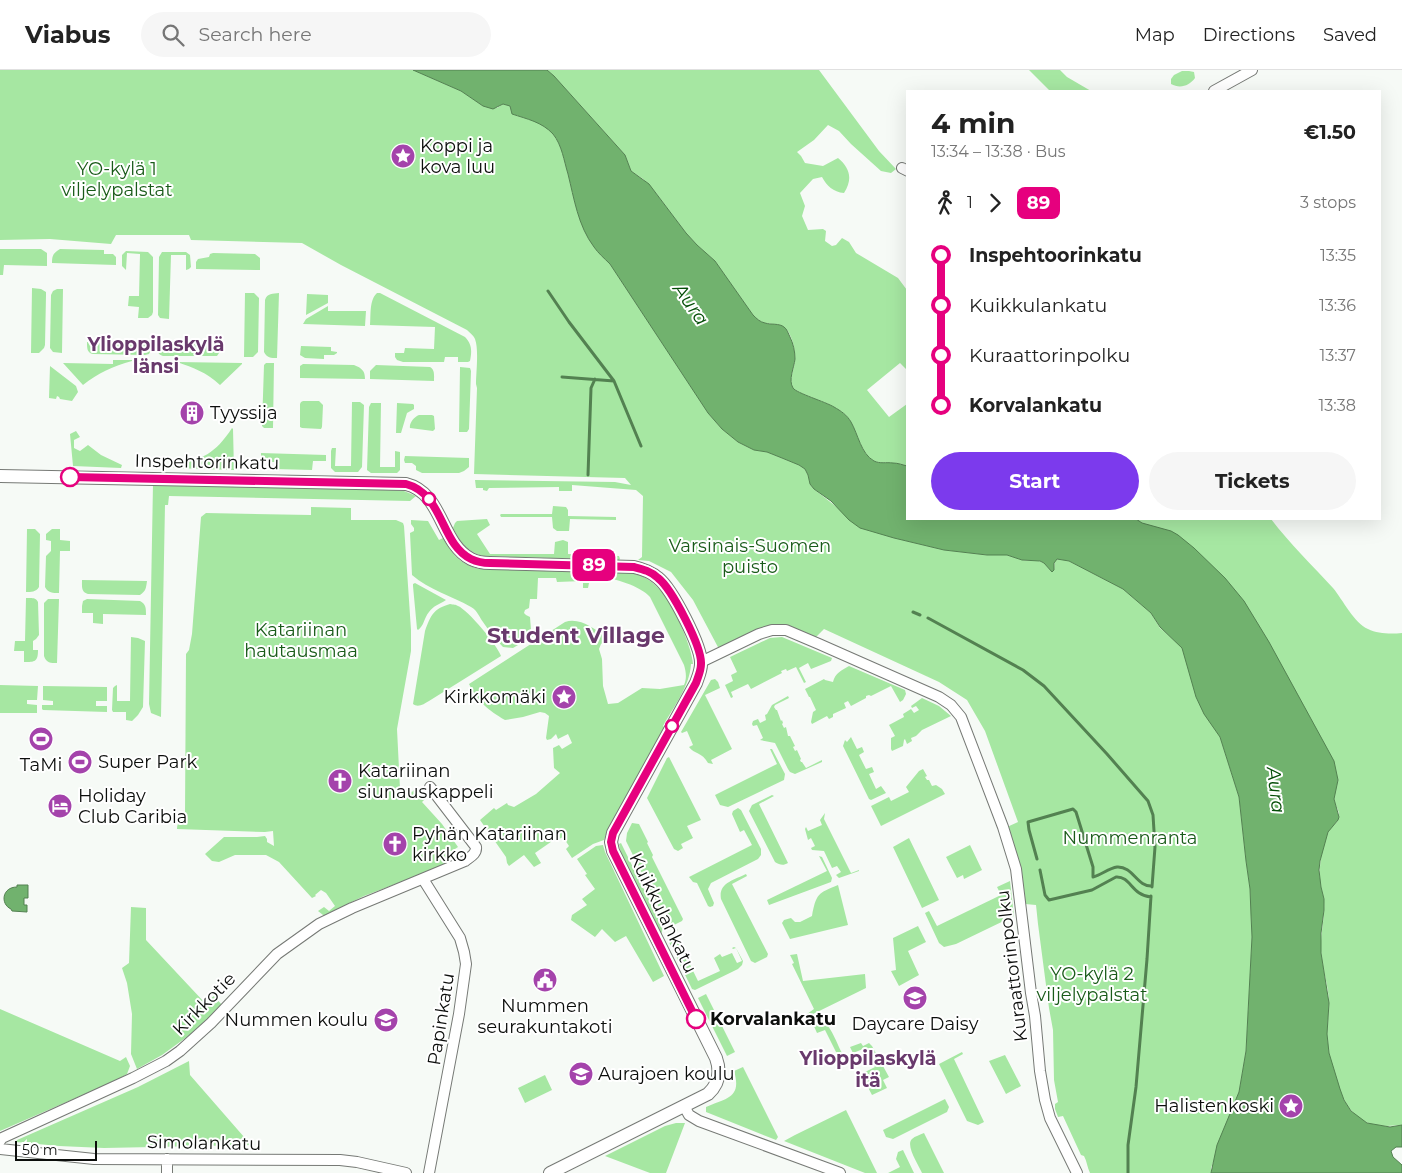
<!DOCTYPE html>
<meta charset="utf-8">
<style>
body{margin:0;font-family:Montserrat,sans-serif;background:#f6f6f6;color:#222;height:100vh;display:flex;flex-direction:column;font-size:19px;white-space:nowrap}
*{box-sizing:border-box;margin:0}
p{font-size:16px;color:#767676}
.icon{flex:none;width:28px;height:28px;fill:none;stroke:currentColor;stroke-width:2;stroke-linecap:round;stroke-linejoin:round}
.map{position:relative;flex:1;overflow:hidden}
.side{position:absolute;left:906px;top:20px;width:475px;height:430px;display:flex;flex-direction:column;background:#fff;border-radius:0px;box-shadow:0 5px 20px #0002}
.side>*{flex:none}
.badge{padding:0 10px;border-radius:8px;font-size:18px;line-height:32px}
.scale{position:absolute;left:15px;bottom:12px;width:82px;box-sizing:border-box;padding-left:5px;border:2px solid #0c0e0c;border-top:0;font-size:14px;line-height:18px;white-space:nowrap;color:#0c0e0c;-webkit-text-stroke:4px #fff;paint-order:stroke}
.map>.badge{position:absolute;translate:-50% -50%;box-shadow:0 0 0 2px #fff}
.legs{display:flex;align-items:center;gap:8px;height:55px;padding:0 25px;font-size:16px}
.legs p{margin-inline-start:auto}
.head{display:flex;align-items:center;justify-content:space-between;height:85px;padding:0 25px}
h1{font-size:28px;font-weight:700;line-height:38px}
.primary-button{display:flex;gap:10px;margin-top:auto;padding:10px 25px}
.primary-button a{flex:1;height:58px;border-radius:30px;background:#7c3aed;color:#fff;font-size:20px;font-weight:700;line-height:58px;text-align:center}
.primary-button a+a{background:#f6f6f6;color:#222}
ul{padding:0 25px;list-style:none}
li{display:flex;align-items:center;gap:18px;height:50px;font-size:19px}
li i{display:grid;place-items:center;width:8px;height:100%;margin:0 6px;background:currentColor}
li i::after{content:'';width:12px;height:12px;margin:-6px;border:4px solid;border-radius:50%;background:#fff}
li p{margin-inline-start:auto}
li:first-child i{background:linear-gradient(#0000 50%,currentColor 0)}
li:last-child i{background:linear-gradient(currentColor 50%,#0000 0)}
header{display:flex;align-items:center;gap:30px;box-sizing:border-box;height:70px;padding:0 25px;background:#fff;border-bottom:1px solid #e0e0e0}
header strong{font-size:24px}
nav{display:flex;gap:28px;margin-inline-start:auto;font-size:18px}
.search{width:350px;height:45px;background:#f6f6f6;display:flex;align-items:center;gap:12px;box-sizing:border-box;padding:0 18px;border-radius:28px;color:#767676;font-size:19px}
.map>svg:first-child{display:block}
</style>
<header>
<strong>Viabus</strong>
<div class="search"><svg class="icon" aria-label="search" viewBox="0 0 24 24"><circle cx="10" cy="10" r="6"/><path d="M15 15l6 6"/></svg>Search here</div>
<nav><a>Map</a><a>Directions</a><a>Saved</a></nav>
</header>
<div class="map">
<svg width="1402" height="1103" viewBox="0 0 1402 1103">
<rect width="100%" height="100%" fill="#f6faf6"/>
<path fill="#a6e7a2" d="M0,0H413L461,21L483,36L497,38L503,34L510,36L512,44C527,49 543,52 553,64C562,75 564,91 568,104C574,128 578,156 594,177C598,183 604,188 610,194L708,343L722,359L738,372L754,380L767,382L799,395L805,399L808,405L810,414L814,419L839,439L894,468L944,480L987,485H1007L1022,490L1028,491L1036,490L1044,493L1052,502L1054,500L1055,490L1060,489L1069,491L1123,519L1151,543L1160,558L1178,573L1182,578L1213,656L1220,667L1239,727L1246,791L1250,819L1252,867L1246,981L1239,1022L1211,1098V1103H1090C1087,1097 1087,1091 1084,1086L1081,1085L1063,1046L1058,1047L1055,1039V1034L1058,1032L1054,1010L1053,960L1049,938L1038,854L1036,835L1025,834L1007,757L1018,752L985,661L967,630L939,612L824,559L815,568C803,563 791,555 777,555C763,555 732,572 719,579L693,530L671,502L649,491L638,490L642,487L643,426L636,420L572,415V421H559V417L489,418L487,421L483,420V418H476L475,410L615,412L631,415L625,408L474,404L477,318L476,314C476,303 479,279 475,269C474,266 470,263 467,260L341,195L302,173L191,170L189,165H116L111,174L50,169L0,170Z
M547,0H819L879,81L896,99L891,103L881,101L851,74L839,61L828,55L814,70L797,82L801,86L805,93L823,96L838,88C850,98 853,109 844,123C833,122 827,116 822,107L813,109L800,123L805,136L802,146L808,160L823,159L826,161L825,171L832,176L836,175L842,168L849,172L856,183L898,208L907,220V300L900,293L867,320L889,347L907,334V396C903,395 898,393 893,393C886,392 880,394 874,391C861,384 858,364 851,352C847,345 841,341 834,337C826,332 796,323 793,318C788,310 795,298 795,289C795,279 792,263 784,257C779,253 771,255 765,253C760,252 757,249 753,245L715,191L697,175L686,163L656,123L643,109L631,101L625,85L554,6Z
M1029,0H1060L1067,7L1091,21H1050Z
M1182,1H1189L1194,2L1195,8C1189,16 1180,19 1171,14V9L1174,5Z
M0,179H41L47,183V196L4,195L3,205H0Z
M60,179L104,180V184H113L116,187V195L52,193C52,186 53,183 60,179Z
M126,181L148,182L153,187V242L152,245L148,248H138L139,237L128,236L129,226H139L140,184L127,183L126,200L122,196V185Z
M162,182H186L190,185L191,197L189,199L186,200V185H171L169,249L160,248L158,245L159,187Z
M213,183L255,184L260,188V200L196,199V192L198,189L209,187L210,184Z
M32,218L41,219L46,222V225L45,275L44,278L39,283H31Z
M57,219H63L62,283L53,282L50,278L51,225L53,221Z
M245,223H254L259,228L258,282L253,287H244Z
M279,223L277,288C271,288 267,288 264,282L265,230C267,223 273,224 279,223Z
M377,223H380L465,267C472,274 472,281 470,291L468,292H458V287H445L444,292H403L397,290L395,287V283H404L405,278L434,279L435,257L370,255C371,246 369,230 377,223Z
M307,224L328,225V233L306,245Z
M328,236V241H366L365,256L303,254L306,249Z
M157,271L221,273V280L217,286H163C156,284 157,278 157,271Z
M87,272L152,274L151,280L149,284L145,285L93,284C87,283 87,278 87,272Z
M301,276L331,277V281L337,282V283L334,285H324V289L305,288L300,285Z
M113,290H132V291C113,296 98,303 83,315L63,293L113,294Z
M177,292L242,293V294L220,315C206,302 194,298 177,292Z
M266,293H274L273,358H264L262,356L264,295Z
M303,294L354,295C362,298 365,301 365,309L300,308V296Z
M376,295L430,297C435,300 434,305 434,311L370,309V301Z
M50,296L76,316L78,322L72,331L60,329L59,327L57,326L56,329L49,328Z
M460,297L470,298L471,301L469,359L467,362H459Z
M303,331H319L323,335L322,357L321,359L302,358L300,357V334L301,332Z
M352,332H360L364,335L362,397L358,402H335L331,398V381L332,378H336L335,396H351Z
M371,333H381L380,397H395V381L400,382V400L397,403H371L367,400L369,337Z
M397,333L413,334L414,335V339L407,343L401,363H396Z
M419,345H432L434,346L435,359L433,361L410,358C409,353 414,347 419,345Z
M232,358L233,359L234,400L174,398L173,396C203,389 215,384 232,358Z
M76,361L80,367L74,370V378L80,381L88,375L101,385L122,395L121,398L73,396L70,364Z
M261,383L326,385V391H313L312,400L275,399V392H265L264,399H261Z
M405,386L469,388V397L464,401L459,403H422L416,400V396L412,393H405L404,390Z
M153,414L395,420L404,421L416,426L410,431L169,426L168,435H165L161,647L151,643L149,634Z
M553,436L566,437L568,440V446L616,447V450L570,449L569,461H557L553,458L552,447H501L500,445L501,444H552Z
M311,437L351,438V450H396L403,453L404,456L411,560V581L397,659L400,719L404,718L412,722L416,718L422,723L427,719L428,726L422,732L442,754L458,777L452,781H448L447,784L450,785L447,791L448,794L364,826L325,845H323L318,841L324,837L329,841L335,836L326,823L321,820L315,825L316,826L312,828L279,792L266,785H235L219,792L212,791L205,784L224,767H257L265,766L267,769V772L274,776L273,761L265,762L177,759C177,753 181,749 185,744L186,584L189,580L192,564L201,447L206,443L311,445Z
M487,449L490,455L477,464L490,484H554L555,472L563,470L568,472V484L619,486L620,489L619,490L482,486C466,480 461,473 453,458L455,453L457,451Z
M1136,449H1271C1290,474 1312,495 1333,518C1343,530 1354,553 1368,559C1378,564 1391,564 1402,563V1055C1391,1056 1379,1057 1368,1053C1340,1043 1328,991 1327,964C1327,954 1329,944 1329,934C1329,916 1322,899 1321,881C1320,864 1325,849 1324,832C1324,827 1322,822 1321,817C1318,802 1321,776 1328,762C1331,757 1336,754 1338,750C1342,743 1334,735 1334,728C1334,722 1337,715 1338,710L1150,456L1141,453Z
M411,450L428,451L439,470L443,468C454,486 459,493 479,499L588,501L589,507H588L589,513L588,518H583V511L557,512L556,508H538L537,529H530L529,538L525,540L524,543L526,545L530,547L531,560L540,561V562L513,578L503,577C495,569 489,561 483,552C479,547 478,541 471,537C452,526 429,520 412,505L410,463L414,461V458L411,454Z
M27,459H35L40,464L39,517C36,522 31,522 26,522Z
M52,459H60V470L70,471V481H60L59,523C53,523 48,523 45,517L46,486L51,481V471L46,470V464Z
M601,502C613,502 627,501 639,505C648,508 657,516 663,523C674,537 692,577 693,594H691C690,616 673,638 663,656L665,658L607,762L604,770L593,774L572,788L566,779L569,776L563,767L559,769L558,767L535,783L541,793L534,797L524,785L509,796L507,793L506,787L480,750L494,738L496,740L507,733L508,735L514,737L536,724L560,703L554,698L553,678L559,675L562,679L572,673L568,664L558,669L556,664L551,669L547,670L546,668L549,646L545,643L540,642L523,647L505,650C488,640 478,632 469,614L565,552C580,547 594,559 606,567V569L601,574L599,579L602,589L603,616L608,634L618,633L642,618L660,619L684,615C687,608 686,602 684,595L650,527C641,516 613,508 600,507Z
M82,510L147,511C146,518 146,521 140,525L88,524C81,522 82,517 82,510Z
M415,513L446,530C440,534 433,536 429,542C424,548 424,556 418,560L417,559L413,516V514Z
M26,528C31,528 36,527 38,532L39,565L36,569L33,571V580H38C38,592 35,592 24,592V581H14L15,571H25Z
M48,529H59L57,593C51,593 46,593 44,586V533Z
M87,529L140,531C146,534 146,538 146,545L103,544V554L93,553V543H82V536L83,531Z
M450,534C454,535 455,534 458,536C468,540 498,576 501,586L429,631C424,634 418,638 413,634L425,561C431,545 433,539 450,534Z
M131,567L138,568L145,571L143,637L138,645L132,651L126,650V642H113L112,640L113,618L115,616L117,615V631H130Z
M782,567L832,588L831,591L811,599L808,593L799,598L806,612L804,613L796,597L787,601L786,599L781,601L782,603L751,619L748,614L731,622L733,627L731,628L725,615L733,611L731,605L737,602L730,587L770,568Z
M849,596L905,620L906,624L903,630L900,632L891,616L871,626L869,625L866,626V628L851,636L848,631L844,633L846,638L833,644V647L829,649L827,646L812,654L811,652L813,642L816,640L810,627H809L805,619L824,609L825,610L833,612C835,603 842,600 849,596Z
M715,609L718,612L720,618L705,625L732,679L711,690L713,694L708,693C702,682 694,684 689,677L693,675L687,661L682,663L681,662L711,610Z
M0,615L38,616L37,630H27V634L37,635V643H0Z
M43,616L107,617V631H96V636H107V642L43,640L42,639V635H53V631L43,630Z
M788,626L789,628L775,635L774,637L776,640H777L781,651L782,650L783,653L782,654L784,658L786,657L788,666H790L795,676L793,677L795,681L797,680L801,689L800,690L801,692H802L806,698L822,690V692L795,704L790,702L788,699L775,673L760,670L763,668L757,655L753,656L752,654L753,651L758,649L760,653L766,650L765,645L767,644L772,635Z
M922,628L939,636L951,646L922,660L916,666L911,668L912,671L907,674L905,669L904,670L903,676L892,681L891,679V668L895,666L889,655L904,647L903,644L911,639L914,643L919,640L916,636L912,638L911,636Z
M851,667L857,679L862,677L864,682L859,685L866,699L872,697L874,702L869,704L876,719L881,716L886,723L871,730L869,729L843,676L845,670L847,672Z
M770,679H772L785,704L784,710L728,737L720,735L715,725L777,694Z
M669,687L701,750L687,756L693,768L681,774L683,778L678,781L674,779L647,728L667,688Z
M923,699L927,706L925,707L927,710H929L932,716L936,715L942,719L945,724L881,756L871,736L889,727L891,731L909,722L906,717L919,701Z
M772,725L774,726L759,734L788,793C783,796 780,795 775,792L749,741L752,735Z
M738,738L741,740L761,779V785L758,789L711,813L708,819L714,833L713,836L710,837L708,836L697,813L693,812L689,807L752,775L744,760L740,762L732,744L733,741Z
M825,743L824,749L851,803L859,800V801L839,808L836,805L841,802L837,796L832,798L824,781L812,780L811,778L815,776L811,768L808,770L805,759L806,757L808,761L822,755L820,750Z
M632,753L639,754L648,772L647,773L653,785L652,787L683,849L682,851L670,857L668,856L626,771L627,763Z
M909,768L939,830L922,838L893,777Z
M621,773L663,858L661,865L621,784L619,774Z
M603,775L605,782L664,906L653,912L626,866L615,872L602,859L595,867L571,850L572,845L587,835L582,829L595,819L585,805L587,804L577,789L596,776Z
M970,775L982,800L964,809L963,805L957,808L946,787Z
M819,786L822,787L832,808L831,812L769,835L767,830L827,801Z
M746,804L747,806L732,814L768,884L767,887L755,893L751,891L721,829C718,813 734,810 746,804Z
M1010,811L1014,846L956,874L944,877L939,873L925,843L929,841L937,856L1001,825L997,817Z
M838,815L848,855L790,869L782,853L784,850L791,848L795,852H800L812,846C816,824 818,823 838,815Z
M131,837L146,838V870L205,933L214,926L222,935L191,964L162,985L137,999L131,984L132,944L127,913L122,898L129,893Z
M918,856L926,872L908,881L919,905L899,916L891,901L896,900L893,868Z
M676,859L678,860L674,862L698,911L720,901L714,888L720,884L722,887L732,883L737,893L742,891L736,878L733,879L732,878L734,877L736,878L743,891L742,895L738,899L695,920L692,919L667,868L668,863Z
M797,884L803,911L865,904L866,918L809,946L807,944L814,939L792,894L794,893L790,885Z
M706,924L735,982L727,986L698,928Z
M0,939L120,991L126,987L130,996L127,1004L117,1010L0,1061Z
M817,948C830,951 836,972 842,983L838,986L825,960L817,963L812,952L813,950Z
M861,973L863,976L869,973L872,976L889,1007L883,1010L887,1018L872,1025L861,1004L875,997L867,982L863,979L853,983L850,977Z
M962,982L963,984L954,989L984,1052L978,1055L967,1051L939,994Z
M1005,985L1021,1016L1006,1024L989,991Z
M189,991L190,1005L251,1075L104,1078L59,1076L16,1072L17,1070L138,1017Z
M743,997L778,1067L776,1070L706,1042V1037C727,1028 742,1028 734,1001Z
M545,1005L552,1020L525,1033L518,1018Z
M945,1029L949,1037L947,1042L893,1069L886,1067L883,1060Z
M846,1040L877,1103H865L784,1071L795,1065Z
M676,1053H685L666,1103H650L605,1086L665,1056Z
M924,1063L944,1103H922C919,1096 905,1075 912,1069C915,1066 920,1065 924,1063Z
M903,1080L914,1103H888L900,1097L896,1089L898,1082Z"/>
<path fill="#71b26e" stroke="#538151" d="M413,0H547L554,6L625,85L631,101L649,114L686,163L697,175L715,191L753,245C757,249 760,252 765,253C771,255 779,253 784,257C787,259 788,263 790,267C793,273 795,281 795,289C794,298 788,310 793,318C796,323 826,332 834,337C841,341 847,345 851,352C858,364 861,384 874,391C880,394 886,392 893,393C898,393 903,395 907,396L908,449H1136L1142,453L1171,461L1178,465L1194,478L1225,508L1244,531L1269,572L1334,691L1338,710L1334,729L1339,747L1338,750L1328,762L1320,791L1319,800L1321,817L1324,829V840L1321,863V883L1329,933L1327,964L1329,983L1340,1019L1344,1030L1351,1041L1367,1053L1390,1057L1402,1055V1077H1396L1391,1081L1393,1087L1402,1095V1103H1211L1217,1075L1239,1022L1246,981L1252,867L1251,845L1250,819L1246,791L1239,727L1220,667L1204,644L1196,627L1182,578L1160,557L1151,543L1123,519L1069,491L1057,489L1054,493V500L1052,502L1044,493L1040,491L1022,490L1007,485H987L944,480L894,468L860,458L849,450L831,431L814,419L810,414L808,405L805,399L799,395L782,388L767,382L754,380L738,372L722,359L708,343L610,194C604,188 598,183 594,177C578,156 574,128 568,104C564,91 562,75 553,64C542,52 527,49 512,44L510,36L503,34L493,39L483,36L461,21Z
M17,815H28V828H24V835H27V842L12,841L11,839C0,834 2,817 17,817Z"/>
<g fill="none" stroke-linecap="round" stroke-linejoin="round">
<path stroke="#538151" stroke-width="3" d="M548,221L569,252L614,311L641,376
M562,307L614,311
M588,405L591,318L595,309
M913,542L920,545
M928,548L1023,600L1044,616L1107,684L1148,731L1153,745L1155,777L1152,817
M1037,789L1029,760L1028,752L1073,739L1076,742L1093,797V807C1101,805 1109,798 1117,797C1133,796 1137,817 1152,816
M1040,800L1045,825L1049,830L1092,820L1116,807C1131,806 1131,825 1151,827
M1128,1103V1075L1136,1017L1147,889L1151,826"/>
<defs>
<path id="minor" d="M1214,21L1252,0
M902,98L908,101
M701,592L759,564L772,560H786L819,574L939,627L951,635L961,647L1003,757L1016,799L1031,923L1035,946L1040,1001L1045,1030L1050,1048L1077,1103
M423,809L460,868L464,882L466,894L459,944L429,1103
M684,1036L689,1045L699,1051L840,1103
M0,1071L2,1068L133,1008L166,991L180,981L211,953L277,884L319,854L352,838L465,791C470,787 477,784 476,777L430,717
M0,1079L94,1089L340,1090L357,1092L406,1103
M167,1103V1089"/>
<path id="tertiary" d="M0,406L406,414C443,423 440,473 471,489C477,492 484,493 490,493L634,497C643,499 651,502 658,508C672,519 702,577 701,594C701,601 698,607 696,613L613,763L611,772L613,781L716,988C721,1002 719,1014 708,1024L550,1103"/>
</defs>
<use href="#minor" stroke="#767975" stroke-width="12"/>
<use href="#tertiary" stroke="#767975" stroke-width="14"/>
<use href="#minor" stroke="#fff" stroke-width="10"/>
<use href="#tertiary" stroke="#fff" stroke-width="12"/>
</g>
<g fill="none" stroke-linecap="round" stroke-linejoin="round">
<defs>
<path id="line-1" d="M70,407L406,414C444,424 440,474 471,489C477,492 483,493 490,493L634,497C642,499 651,501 658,508C672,519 702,577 701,594C701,601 698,607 696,613L613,763L611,772L613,781L696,949"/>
</defs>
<use href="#line-1" stroke="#fff" stroke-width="11"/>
<use href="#line-1" stroke="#e6007e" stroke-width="8"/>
</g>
<defs>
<symbol id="sight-disc" viewBox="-11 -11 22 22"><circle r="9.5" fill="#a443ab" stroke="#fff"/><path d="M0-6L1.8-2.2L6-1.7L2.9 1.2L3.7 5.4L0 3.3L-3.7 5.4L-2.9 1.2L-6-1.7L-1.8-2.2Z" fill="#fff"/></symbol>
<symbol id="building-disc" viewBox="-11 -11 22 22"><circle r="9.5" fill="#a443ab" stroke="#fff"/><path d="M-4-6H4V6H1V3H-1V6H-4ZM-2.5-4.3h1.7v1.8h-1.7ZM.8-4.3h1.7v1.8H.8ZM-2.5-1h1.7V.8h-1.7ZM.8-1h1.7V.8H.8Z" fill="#fff"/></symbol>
<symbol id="stadium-disc" viewBox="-11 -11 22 22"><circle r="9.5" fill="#a443ab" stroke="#fff"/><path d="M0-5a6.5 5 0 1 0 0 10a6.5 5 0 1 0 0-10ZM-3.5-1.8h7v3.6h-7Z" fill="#fff"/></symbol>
<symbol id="church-disc" viewBox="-11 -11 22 22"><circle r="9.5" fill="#a443ab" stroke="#fff"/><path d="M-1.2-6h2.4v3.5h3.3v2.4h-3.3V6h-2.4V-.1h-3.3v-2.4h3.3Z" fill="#fff"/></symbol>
<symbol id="hotel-disc" viewBox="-11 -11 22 22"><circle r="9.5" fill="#a443ab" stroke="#fff"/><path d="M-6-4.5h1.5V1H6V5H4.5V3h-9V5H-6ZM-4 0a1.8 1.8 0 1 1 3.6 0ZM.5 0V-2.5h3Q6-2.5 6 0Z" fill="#fff"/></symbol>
<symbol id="civic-disc" viewBox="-11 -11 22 22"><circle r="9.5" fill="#a443ab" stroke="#fff"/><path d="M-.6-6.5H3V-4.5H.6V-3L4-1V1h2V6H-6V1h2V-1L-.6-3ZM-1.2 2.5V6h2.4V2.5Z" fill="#fff"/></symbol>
<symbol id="school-disc" viewBox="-11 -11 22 22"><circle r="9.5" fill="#a443ab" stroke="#fff"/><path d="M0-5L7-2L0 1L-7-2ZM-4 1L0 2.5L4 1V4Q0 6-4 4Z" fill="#fff"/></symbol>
</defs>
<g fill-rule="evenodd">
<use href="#sight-disc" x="389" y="72" width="28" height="28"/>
<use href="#building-disc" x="178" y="329" width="28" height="28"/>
<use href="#sight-disc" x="550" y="613" width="28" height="28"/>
<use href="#stadium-disc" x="27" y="655" width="28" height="28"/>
<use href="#stadium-disc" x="66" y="678" width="28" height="28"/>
<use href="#church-disc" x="326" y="697" width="28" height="28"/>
<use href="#hotel-disc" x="46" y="722" width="28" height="28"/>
<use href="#church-disc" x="381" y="760" width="28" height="28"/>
<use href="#civic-disc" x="531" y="896" width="28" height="28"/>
<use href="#school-disc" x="901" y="914" width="28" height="28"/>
<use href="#school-disc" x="372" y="936" width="28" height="28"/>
<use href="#school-disc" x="567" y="990" width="28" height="28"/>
<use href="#sight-disc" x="1277" y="1022" width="28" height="28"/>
</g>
<g fill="#fff" stroke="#e6007e" stroke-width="2.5">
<circle cx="70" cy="407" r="9"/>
<circle cx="429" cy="429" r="6"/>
<circle cx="672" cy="656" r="6"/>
<circle cx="696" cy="949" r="9"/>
</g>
<g text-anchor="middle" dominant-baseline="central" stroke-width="4" stroke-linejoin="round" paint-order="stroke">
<g font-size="18" fill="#0c0e0c" stroke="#fff" text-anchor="start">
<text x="420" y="76">Koppi ja<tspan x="420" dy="21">kova luu</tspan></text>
<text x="210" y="343">Tyyssija</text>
<text x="546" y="627" text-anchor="end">Kirkkomäki</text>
<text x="98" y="692">Super Park</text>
<text x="41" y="695" text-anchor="middle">TaMi</text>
<text x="358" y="701">Katariinan<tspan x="358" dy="21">siunauskappeli</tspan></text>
<text x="78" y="726">Holiday<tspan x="78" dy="21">Club Caribia</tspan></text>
<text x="412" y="764">Pyhän Katariinan<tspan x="412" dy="21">kirkko</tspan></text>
<text x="545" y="936" text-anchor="middle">Nummen<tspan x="545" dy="21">seurakuntakoti</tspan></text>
<text x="368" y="950" text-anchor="end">Nummen koulu</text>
<text x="915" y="954" text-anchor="middle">Daycare Daisy</text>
<text x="598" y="1004">Aurajoen koulu</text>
<text x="1274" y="1036" text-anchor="end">Halistenkoski</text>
</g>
<g font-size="18" fill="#195b19" stroke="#fff">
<text x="117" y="99">YO-kylä 1<tspan x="117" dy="21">viljelypalstat</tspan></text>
<text x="750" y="476">Varsinais-Suomen<tspan x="750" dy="21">puisto</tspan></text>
<text x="301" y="560">Katariinan<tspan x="301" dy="21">hautausmaa</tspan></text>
<text x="1130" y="768">Nummenranta</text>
<text x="1092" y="904">YO-kylä 2<tspan x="1092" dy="21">viljelypalstat</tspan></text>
</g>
<g font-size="18" fill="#0c0e0c" stroke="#fff">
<text transform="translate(207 392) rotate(1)">Inspehtorinkatu</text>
<text transform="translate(663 843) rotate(64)">Kuikkulankatu</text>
<text transform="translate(1012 896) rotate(-97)">Kuraattorinpolku</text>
<text transform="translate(204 934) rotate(-45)">Kirkkotie</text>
<text transform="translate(441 949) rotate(-81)">Papinkatu</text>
<text transform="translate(204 1073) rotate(1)">Simolankatu</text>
</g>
<g font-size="18" font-weight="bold" fill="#0c0e0c" stroke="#fff" text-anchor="start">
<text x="710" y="949">Korvalankatu</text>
</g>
<g font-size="19" font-style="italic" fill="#044d07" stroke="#fff">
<text transform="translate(691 234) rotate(55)">Aura</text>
<text transform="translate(1276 720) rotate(83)">Aura</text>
</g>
<g font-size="19" font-weight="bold" fill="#69396c" stroke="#fff">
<text x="156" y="274">Ylioppilaskylä<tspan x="156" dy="22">länsi</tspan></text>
<text x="868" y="988">Ylioppilaskylä<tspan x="868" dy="22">itä</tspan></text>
</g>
<g font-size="22" font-weight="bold" fill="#69396c" stroke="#fff">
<text x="576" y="565">Student Village</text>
</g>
</g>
</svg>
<div class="scale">50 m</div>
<b class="badge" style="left:594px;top:495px;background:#e6007e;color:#fff">89</b>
<section class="side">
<div class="head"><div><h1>4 min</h1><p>13:34 – 13:38 · Bus</p></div><b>€1.50</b></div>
<div class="legs"><svg class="icon" aria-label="walk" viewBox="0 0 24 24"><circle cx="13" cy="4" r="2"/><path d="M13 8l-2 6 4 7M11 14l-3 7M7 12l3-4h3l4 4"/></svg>1<svg class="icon" aria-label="forward" viewBox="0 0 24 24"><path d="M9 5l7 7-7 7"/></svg><b class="badge" style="background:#e6007e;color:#fff">89</b><p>3 stops</p></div>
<ul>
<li><i style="color:#e6007e"></i><b>Inspehtoorinkatu</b><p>13:35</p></li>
<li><i style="color:#e6007e"></i><span>Kuikkulankatu</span><p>13:36</p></li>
<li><i style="color:#e6007e"></i><span>Kuraattorinpolku</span><p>13:37</p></li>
<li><i style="color:#e6007e"></i><b>Korvalankatu</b><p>13:38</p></li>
</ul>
<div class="primary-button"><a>Start</a><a>Tickets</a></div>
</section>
</div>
